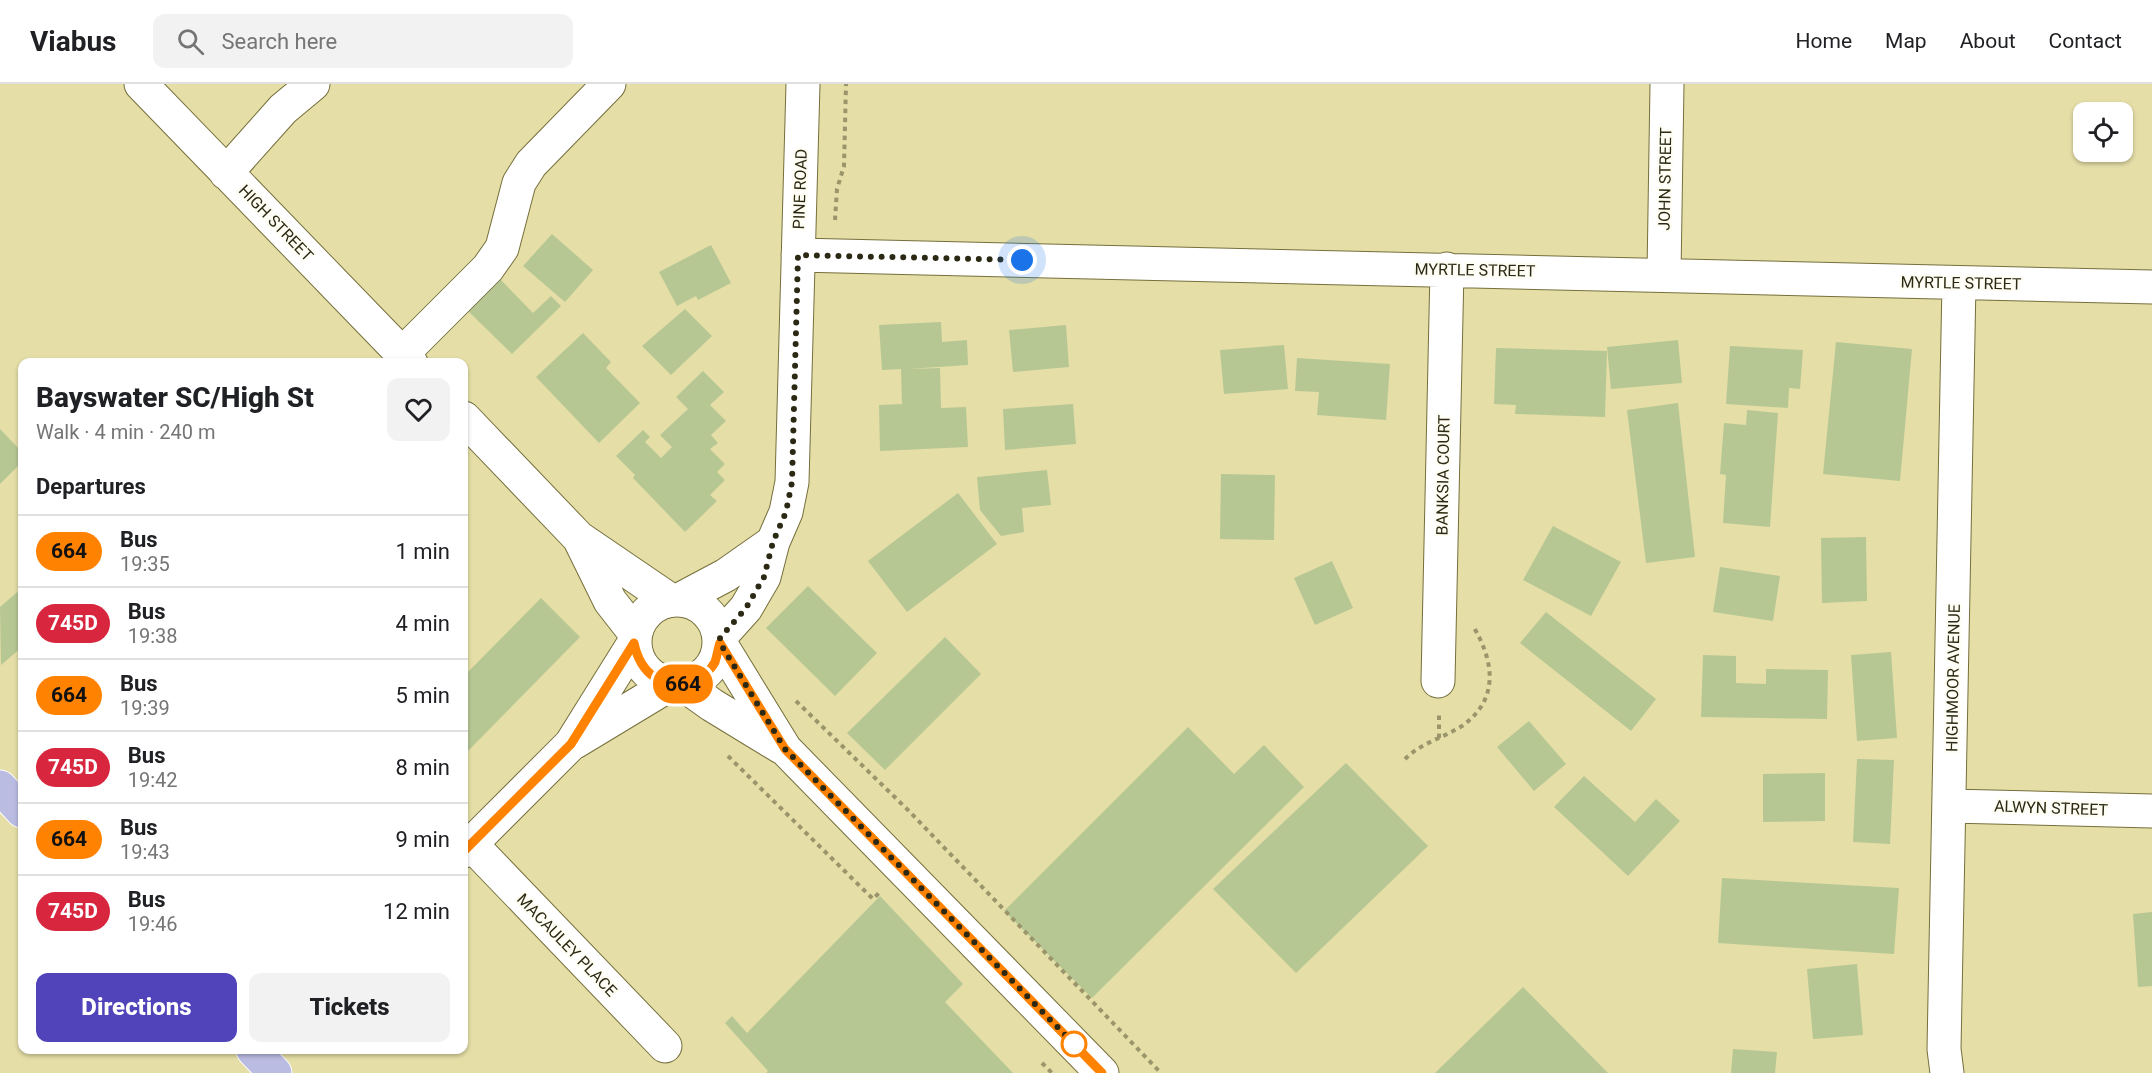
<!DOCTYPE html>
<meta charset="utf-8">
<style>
body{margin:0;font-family:Roboto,sans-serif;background:#f2f2f2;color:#202124;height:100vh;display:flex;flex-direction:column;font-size:22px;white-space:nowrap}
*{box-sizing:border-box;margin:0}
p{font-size:20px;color:#757577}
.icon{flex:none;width:33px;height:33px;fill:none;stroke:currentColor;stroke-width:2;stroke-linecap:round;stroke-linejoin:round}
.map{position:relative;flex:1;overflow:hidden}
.details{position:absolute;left:18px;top:274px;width:450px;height:696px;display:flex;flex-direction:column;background:#fff;border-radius:12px;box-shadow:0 2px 4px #0004}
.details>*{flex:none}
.badge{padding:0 12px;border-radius:20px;font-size:21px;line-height:39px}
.controls{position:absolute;left:2073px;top:18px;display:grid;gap:12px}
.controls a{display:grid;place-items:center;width:60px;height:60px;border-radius:12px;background:#fff;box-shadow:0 2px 4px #0004;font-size:30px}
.you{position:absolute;width:30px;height:30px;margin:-15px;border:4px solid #fff;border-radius:50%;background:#1a73e8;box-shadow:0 0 0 9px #1a73e833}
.map>.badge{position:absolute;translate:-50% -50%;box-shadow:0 0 0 3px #fff}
h2{padding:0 18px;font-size:22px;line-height:54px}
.round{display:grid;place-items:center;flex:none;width:63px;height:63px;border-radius:12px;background:#f2f2f2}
.head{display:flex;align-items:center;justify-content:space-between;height:102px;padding:0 18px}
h1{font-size:28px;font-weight:800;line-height:45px}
.action{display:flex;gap:12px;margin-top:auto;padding:12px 18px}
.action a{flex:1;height:69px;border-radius:12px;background:#5143ba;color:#fff;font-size:24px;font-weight:800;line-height:69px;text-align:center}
.action a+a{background:#f2f2f2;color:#202124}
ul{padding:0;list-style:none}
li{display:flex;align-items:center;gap:18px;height:72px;padding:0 18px;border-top:2px solid #e0e0e0}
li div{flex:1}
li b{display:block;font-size:22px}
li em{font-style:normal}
li .badge{min-width:66px;font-weight:700;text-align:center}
header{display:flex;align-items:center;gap:36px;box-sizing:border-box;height:84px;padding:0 30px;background:#fff;border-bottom:2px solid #e0e0e0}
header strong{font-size:28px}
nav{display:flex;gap:33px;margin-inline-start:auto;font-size:21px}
.search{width:420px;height:54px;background:#f2f2f2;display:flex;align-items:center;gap:15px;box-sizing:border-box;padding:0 21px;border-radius:12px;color:#757577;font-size:22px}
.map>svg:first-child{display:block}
</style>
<header>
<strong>Viabus</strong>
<div class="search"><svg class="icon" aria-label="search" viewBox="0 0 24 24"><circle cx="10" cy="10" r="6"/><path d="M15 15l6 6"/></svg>Search here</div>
<nav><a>Home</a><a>Map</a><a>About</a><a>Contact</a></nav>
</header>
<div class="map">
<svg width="2152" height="989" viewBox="0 0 2152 989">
<rect width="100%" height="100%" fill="#e5dea7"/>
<path fill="#b7c794" d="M552,150L593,186L565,218L523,182Z
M711,161L731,199L698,216L696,212L677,222L659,188Z
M498,193L533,229L551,212L561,222L512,270L466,225Z
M685,225L712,252L671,291L642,262Z
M941,238L942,258L967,256L968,281L908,285L940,284L941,324L966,323L968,363L880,367L879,321L902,320L901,285L882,286L879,241Z
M1066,241L1069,283L1013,288L1009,246Z
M583,249L611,278L606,284L640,319L599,359L536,293Z
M1678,256L1682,299L1611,305L1607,263Z
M1836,258L1912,265L1900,397L1823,390Z
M1284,261L1288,305L1224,310L1220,266Z
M1730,262L1803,266L1800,305L1789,304L1788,324L1726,320Z
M1496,264L1607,267L1605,333L1515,330L1516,321L1494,320Z
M1297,274L1390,280L1386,336L1317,331L1319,308L1295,307Z
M703,287L724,308L710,321L726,337L711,351L718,359L710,365L725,380L717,388L725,396L710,411L717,417L685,448L633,394L635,391L616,372L643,346L650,353L645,358L661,374L672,363L660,351L688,325L676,313Z
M1678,319L1695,473L1646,479L1627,326Z
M1073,320L1076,360L1005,366L1003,325Z
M1747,326L1778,329L1770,443L1723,439L1726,391L1720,390L1724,339L1746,341Z
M0,345L22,368V378L0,400Z
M1047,386L1051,421L1022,424L1024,448L1001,452L980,426L977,393Z
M1221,390L1275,391L1274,456L1220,455Z
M958,409L997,460L907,528L868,477Z
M1553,442L1621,478L1591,532L1523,496Z
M1866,453L1867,517L1822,519L1821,454Z
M1332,477L1353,524L1315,541L1294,494Z
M1720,483L1780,492L1773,537L1713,528Z
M808,502L877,569L835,612L766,544Z
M22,504V563L1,581L0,523Z
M541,514L580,553L464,671V592Z
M1546,528L1656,615L1631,647L1520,559Z
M945,553L981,590L885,686L847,649Z
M1891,568L1897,654L1857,657L1851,571Z
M1703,571L1736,572V599L1766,600V585L1828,586L1827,635L1701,633Z
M1529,637L1566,680L1534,707L1497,663Z
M1188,643L1234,690L1264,661L1304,703L1092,914L1004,827Z
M1857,675L1894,676L1890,760L1853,758Z
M1346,679L1428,762L1296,889L1213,805Z
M1825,689V737L1763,738V690Z
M1584,692L1635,738L1656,715L1680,737L1628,792L1554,723Z
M1722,794L1899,804L1894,870L1718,859Z
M880,812L963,900L945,918L1013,989H766L768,987L725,939L732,932L747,949Z
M2152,828V902L2138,903L2133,830Z
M1857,880L1863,951L1813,955L1807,885Z
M1523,903L1608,989H1435Z
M1733,965L1777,968L1775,989H1731Z"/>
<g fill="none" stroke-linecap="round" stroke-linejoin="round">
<defs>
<path id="minor" d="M141,0L411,279
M226,89L283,25L313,0
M798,171L2152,203
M1664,190L1667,0
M402,270L488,184L502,164L519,99L531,80L609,0
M464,334L579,454L670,516
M580,456L610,517L635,549
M635 558a42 42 0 1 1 84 0a42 42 0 1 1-84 0Z
M679,516L726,491L773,458
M719,554L746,524L764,493L773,458L786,428L792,398L803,0
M720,559L785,665L1102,989
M1438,597L1447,185
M684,601L712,621L781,663
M575,658L671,600
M1950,722L2152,727
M471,760L665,962
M464,767L571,660L634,559
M1947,989L1944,965L1959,199"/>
<path id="major" d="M0,703L22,727
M253,966L275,989"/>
</defs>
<use href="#minor" stroke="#766f3c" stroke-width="35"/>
<use href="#major" stroke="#fff" stroke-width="35"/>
<path stroke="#9a956b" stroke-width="4" stroke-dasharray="4.5 4.5" stroke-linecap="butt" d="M835,136L837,105L844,82L846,0
M796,617L909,727L1161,989
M1439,654V627
M728,672L873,815L879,809
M1405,675C1421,659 1443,654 1462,642C1500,615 1494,577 1473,542
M1042,979L1052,989"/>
<use href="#minor" stroke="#fff" stroke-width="33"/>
<use href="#major" stroke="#bbbce2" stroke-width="33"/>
</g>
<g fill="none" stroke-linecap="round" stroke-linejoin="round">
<defs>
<path id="line" d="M464,767L571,660L634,559C640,589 664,609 695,596C702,593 711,586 715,578C717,572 718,565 720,559L785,665L1102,989"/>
</defs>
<use href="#line" stroke="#fff" stroke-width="14"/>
<use href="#line" stroke="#ff8200" stroke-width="9"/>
<path stroke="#2b2913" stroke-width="6" stroke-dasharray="0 10.8" d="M1022,176L798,171L792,398L786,428L773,458L764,493L746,524L720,554V559L785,665L1074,960"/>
</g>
<circle fill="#fff" stroke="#ff8200" stroke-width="3" cx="1074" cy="960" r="12"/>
<g text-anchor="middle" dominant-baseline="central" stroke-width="4.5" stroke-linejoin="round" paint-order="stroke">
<g font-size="16" fill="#2b2913" stroke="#fefdf3">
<text transform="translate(1665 95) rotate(-89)">JOHN STREET</text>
<text transform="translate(800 105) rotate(-88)">PINE ROAD</text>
<text transform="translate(276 139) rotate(46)">HIGH STREET</text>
<text transform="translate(1475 186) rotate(1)">MYRTLE STREET</text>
<text transform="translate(1961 199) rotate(1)">MYRTLE STREET</text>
<text transform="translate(1443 391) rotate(-89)">BANKSIA COURT</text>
<text transform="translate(1953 594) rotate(-89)">HIGHMOOR AVENUE</text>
<text transform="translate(2051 724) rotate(2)">ALWYN STREET</text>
<text transform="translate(567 861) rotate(46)">MACAULEY PLACE</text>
</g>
</g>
</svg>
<div class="controls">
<a><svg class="icon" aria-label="locate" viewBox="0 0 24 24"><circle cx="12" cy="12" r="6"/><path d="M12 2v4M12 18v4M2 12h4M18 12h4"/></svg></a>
</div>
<div class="you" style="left:1022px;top:176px"></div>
<b class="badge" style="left:683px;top:600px;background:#ff8200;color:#111">664</b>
<section class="details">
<div class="head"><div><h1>Bayswater SC/High St</h1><p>Walk · 4 min · 240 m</p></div><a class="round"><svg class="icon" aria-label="heart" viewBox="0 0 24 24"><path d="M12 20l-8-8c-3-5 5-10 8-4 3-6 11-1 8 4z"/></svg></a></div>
<h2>Departures</h2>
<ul>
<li><span class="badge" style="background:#ff8200;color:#111">664</span><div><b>Bus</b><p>19:35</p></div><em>1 min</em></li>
<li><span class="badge" style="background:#d7263d;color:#fff">745D</span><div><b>Bus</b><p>19:38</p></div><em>4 min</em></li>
<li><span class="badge" style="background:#ff8200;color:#111">664</span><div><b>Bus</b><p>19:39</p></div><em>5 min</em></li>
<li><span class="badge" style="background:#d7263d;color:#fff">745D</span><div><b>Bus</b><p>19:42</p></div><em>8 min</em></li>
<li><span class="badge" style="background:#ff8200;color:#111">664</span><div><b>Bus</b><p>19:43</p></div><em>9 min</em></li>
<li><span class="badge" style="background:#d7263d;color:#fff">745D</span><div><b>Bus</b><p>19:46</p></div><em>12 min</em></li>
</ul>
<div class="action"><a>Directions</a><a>Tickets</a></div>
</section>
</div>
